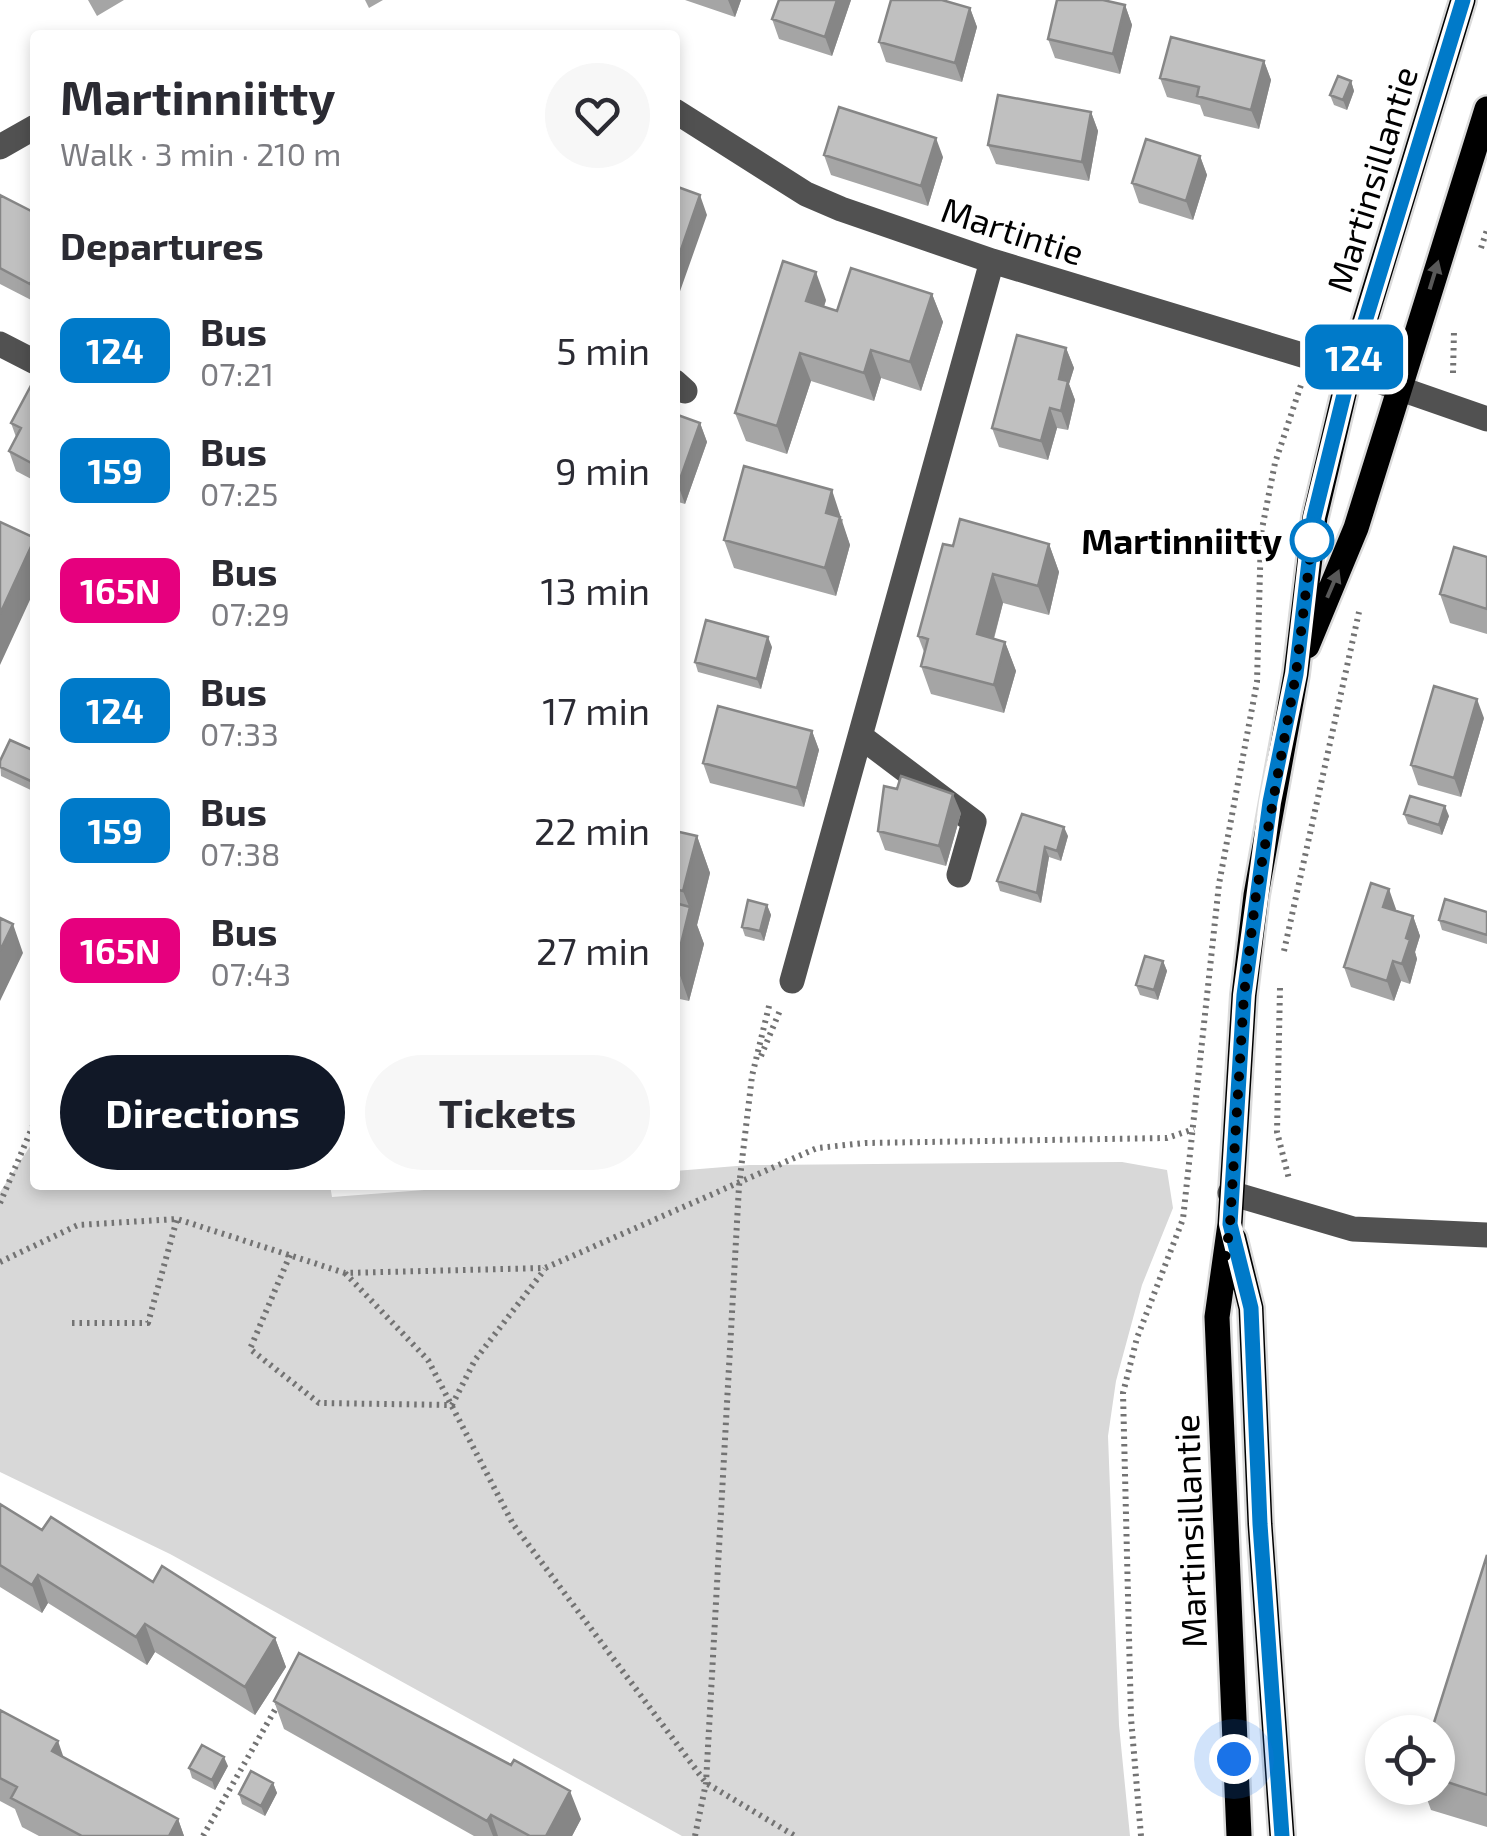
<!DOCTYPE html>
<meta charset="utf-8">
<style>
body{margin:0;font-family:"Exo 2",sans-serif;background:#f7f7f7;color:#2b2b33;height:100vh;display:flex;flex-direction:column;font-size:38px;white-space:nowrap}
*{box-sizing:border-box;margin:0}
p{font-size:32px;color:#7c7c81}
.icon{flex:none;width:55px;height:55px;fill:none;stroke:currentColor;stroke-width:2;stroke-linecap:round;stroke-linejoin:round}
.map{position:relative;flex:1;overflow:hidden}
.details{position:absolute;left:30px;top:30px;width:650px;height:1160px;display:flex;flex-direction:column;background:#fff;border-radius:10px;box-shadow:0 5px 15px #0003}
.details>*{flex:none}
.badge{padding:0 20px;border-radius:15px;font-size:35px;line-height:65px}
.buttons{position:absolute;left:1365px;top:1715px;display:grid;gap:20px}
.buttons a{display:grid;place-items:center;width:90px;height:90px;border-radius:50%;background:#fff;box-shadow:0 5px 15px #0003;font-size:50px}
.you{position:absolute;width:50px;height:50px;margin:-25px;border:8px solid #fff;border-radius:50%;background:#1a73e8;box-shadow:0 0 0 15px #1a73e833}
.map>.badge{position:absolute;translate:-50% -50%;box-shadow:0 0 0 5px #fff}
h2{padding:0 30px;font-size:38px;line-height:90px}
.round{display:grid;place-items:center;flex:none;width:105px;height:105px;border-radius:52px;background:#f7f7f7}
.headline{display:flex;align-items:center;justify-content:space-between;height:170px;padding:0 30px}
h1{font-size:48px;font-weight:700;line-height:75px}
.primary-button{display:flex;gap:20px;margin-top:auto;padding:20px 30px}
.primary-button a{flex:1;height:115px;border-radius:60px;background:#111827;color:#fff;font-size:40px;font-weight:700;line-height:115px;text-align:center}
.primary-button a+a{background:#f7f7f7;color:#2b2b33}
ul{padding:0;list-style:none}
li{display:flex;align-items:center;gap:30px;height:120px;padding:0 30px}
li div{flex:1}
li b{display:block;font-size:38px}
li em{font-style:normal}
li .badge{min-width:110px;font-weight:700;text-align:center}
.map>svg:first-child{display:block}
</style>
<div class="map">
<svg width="1487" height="1836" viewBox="0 0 1487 1836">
<rect width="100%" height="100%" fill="#fff"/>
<path fill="#d8d8d8" d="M35,1139V1185H330L332,1197L490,1185H675V1171L749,1165L1122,1162L1167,1170L1173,1208L1142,1285L1116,1381L1108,1436L1119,1725L1130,1836H682L170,1554L0,1472V1192Z"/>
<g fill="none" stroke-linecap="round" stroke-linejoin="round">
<defs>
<path id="major" d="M1307,646L1356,528L1487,109
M1234,1239L1251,1308L1260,1524L1282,1836
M1239,1836L1217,1317L1230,1224L1244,995L1256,895L1296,674L1315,517L1349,373L1463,0"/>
</defs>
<use href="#major" stroke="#dbdbdb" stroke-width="30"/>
<path stroke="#737373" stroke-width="6" stroke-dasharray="2.5 5" stroke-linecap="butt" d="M1481,248L1487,230
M1453,373L1454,331
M1284,951L1359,612
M1280,988L1277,1132L1289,1179
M761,1056L781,1008
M0,1203L35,1121
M290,1255L250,1349L319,1403L452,1405L475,1360L545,1269
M0,1262L78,1225L177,1219L345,1273L545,1268L817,1148L865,1143L1167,1138L1194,1129
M345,1273L428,1360L513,1524L706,1783L795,1836
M72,1323H148L177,1219
M203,1836L280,1701
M695,1836L706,1783L739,1186L752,1076L770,1002
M1141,1836L1131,1718L1123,1393L1137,1338L1183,1219L1219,884L1257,682L1261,534L1275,463L1301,385"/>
<path stroke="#515151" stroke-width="25" d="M675,111L806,194L841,209L992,261L1312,358L1487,419
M0,147L35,127
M0,344L35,362
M675,382L685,391
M860,736L974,822L959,875
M792,981L992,261
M1230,1193L1353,1229L1487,1235"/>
<use href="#major" stroke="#000" stroke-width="25"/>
</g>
<path fill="#a5a5a5" d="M88,0H124L97,16Z
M365,0H383L369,8Z
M685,0H741L735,17Z
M779,0H851L832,56L779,39L772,19Z
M1125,5L1132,25L1120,74L1055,58L1048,39Z
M970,8L977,27L962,82L886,62L879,42Z
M1264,61L1271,80L1259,129L1204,116L1200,105L1167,97L1160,78Z
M1351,81L1354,91L1347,110L1334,105L1330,95Z
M1091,112L1098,131L1089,181L996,164L988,145Z
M824,155L943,157L928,206L831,175Z
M1200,156L1207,175L1193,220L1139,203L1132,183Z
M0,195L35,213V302L0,284Z
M932,294L943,322L921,391L881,378L874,401L811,381L787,454L746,441L735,413L826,300L824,307L837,311Z
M1066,348L1074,368L1069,384L1075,400L1068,430L1057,428L1048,460L999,447L992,428Z
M35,378V481L16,471L9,451L16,437L11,423Z
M675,414L700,423L707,442L685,504L675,501Z
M843,519L842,523L850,545L836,596L734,568L724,540Z
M1049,544L1059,572L1049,615L1003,603L994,639L1005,642L1016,671L1004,713L931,694L921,666L924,652L918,636L953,546Z
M1487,557V634L1450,623L1440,594Z
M772,647L761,689L698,672L695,662Z
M1484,718L1461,797L1418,785L1411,765Z
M812,731L819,750L804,807L710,783L703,763Z
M35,751V792L1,776L0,761Z
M961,813L946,866L885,850L878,831Z
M1022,814L1068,836L1061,861L1049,857L1041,903L1000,891L997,881Z
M1404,814L1449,816L1442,835L1408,824Z
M675,831L697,836L710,873L697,925L704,944L689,1001L675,998Z
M767,905L771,915L764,941L745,936L742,927Z
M1396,909L1395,911L1413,916L1420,936L1415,952L1417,959L1410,984L1401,981L1394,1001L1351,987L1344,967Z
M1487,912V944L1442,930L1439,920Z
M1163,961L1167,971L1158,1000L1140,995L1136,985Z
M0,1504L42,1530L275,1638L286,1667L255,1715L155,1652L147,1665L48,1603L42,1613L0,1587Z
M1487,1555V1827L1431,1810L1423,1788H1438V1732Z
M274,1701L581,1819L572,1836H474L284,1729Z
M0,1710L64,1757L178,1819L184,1836H39L22,1827L15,1809L0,1801Z
M228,1766L215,1790L192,1778L189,1768Z
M273,1783L277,1793L265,1816L242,1804L239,1794Z"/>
<path fill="#868686" d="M728,0H741L735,17Z
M837,0H851L832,56L825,37Z
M1125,5L1132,25L1120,74L1113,54Z
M970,8L977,27L962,82L955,63Z
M1264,61L1271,80L1259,129L1251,110Z
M1351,81L1354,91L1347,110L1343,100Z
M1091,112L1098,131L1089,181L1082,162Z
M936,138L943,157L928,206L921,186Z
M1200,156L1207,175L1193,220L1186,201Z
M700,195L707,215L678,297L675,288V267Z
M816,272L826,300L816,330L806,301Z
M35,274V296L30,284Z
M932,294L943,322L921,391L910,362Z
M1066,348L1074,368L1069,384L1075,400L1068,430L1061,411L1059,379Z
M871,350L881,378L874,401L864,373Z
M800,353L811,381L787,454L777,426Z
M1050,408L1057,428L1048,460L1041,441Z
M700,423L707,442L685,504L678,485Z
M832,490L850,545L836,596L825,568L826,513Z
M35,538V589L0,665V614Z
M1049,544L1059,572L1049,615L1038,586Z
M993,574L1003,603L987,663L977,634Z
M768,637L772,647L761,689L757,679Z
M1005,642L1016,671L1004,713L994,685Z
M1477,699L1484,718L1461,797L1454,778Z
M812,731L819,750L804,807L797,788Z
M953,794L961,813L946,866L939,846Z
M1445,806L1449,816L1442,835L1439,825Z
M1064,827L1068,836L1061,861L1057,851Z
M697,836L710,873L697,925L704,944L689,1001L676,964L675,894L686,924L690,909L683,891Z
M1045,847L1049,857L1041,903L1037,893Z
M1389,889L1396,909L1390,926L1383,907Z
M767,905L771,915L764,941L760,931Z
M1413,916L1420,936L1415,952L1417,959L1410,984L1402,964L1406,938Z
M13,924L23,953L0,1001V951Z
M1163,961L1167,971L1158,1000L1154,990Z
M1393,961L1401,981L1394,1001L1387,981Z
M38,1575L48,1603L42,1613L32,1585Z
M145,1624L155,1652L147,1665L136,1637Z
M275,1638L286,1667L255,1715L245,1687Z
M58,1741L68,1770L52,1751Z
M224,1757L228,1766L215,1790L212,1780Z
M273,1783L277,1793L265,1816L261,1806Z
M570,1791L581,1819L572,1836H546Z
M491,1815L498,1836H493L487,1821Z
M178,1819L184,1836H169Z"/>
<path fill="#c0c0c0" stroke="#868686" stroke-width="2.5" d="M779,0H837L825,37L772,19Z
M891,0H942L970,8L955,63L879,42Z
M1057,0H1103L1125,5L1113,54L1048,39Z
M1171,37L1264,61L1251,110L1197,96L1199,87L1160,78Z
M1338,76L1351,81L1343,100L1330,95Z
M998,95L1091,112L1082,162L988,145Z
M839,107L936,138L921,186L824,155Z
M1146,139L1200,156L1186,201L1132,183Z
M675,186L700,195L675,267Z
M0,195L35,213V274L30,284L0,268Z
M783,261L816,272L806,301L837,311L851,268L932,294L910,362L871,350L864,373L800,353L777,426L735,413Z
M1017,335L1066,348L1059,379L1068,381L1061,411L1050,408L1041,441L992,428Z
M35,378V465L9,451L21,428L11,423Z
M675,414L700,423L678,485L675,484Z
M744,466L832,490L826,513L840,517L825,568L724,540Z
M960,519L1049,544L1038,586L993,574L977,634L1005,642L994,685L921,666L928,639L918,636L943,544L953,546Z
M0,522L35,538L0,614Z
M1454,547L1487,557V609L1440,594Z
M706,620L768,637L757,679L695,662Z
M1434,686L1477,699L1454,778L1411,765Z
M718,706L812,731L797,788L703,763Z
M10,740L35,751V783L0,767V761Z
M901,776L953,794L939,846L878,831L884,786L897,789Z
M1410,796L1445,806L1439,825L1404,814Z
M1022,814L1064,827L1057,851L1045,847L1037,893L997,881Z
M675,831L697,836L683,891L675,889Z
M1371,883L1389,889L1383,907L1413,916L1406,938L1410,940L1402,964L1393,961L1387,981L1344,967Z
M1445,899L1487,912V935L1439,920Z
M748,900L767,905L760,931L742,927Z
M675,903L690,907L676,964H675Z
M0,918L13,924L0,951Z
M1145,956L1163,961L1154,990L1136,985Z
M0,1504L42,1530L51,1517L153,1582L162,1566L275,1638L245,1687L145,1624L136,1637L38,1575L32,1585L0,1565Z
M1487,1555V1795L1438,1779V1732H1431Z
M299,1653L511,1765L514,1760L570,1791L546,1836H530L491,1815L487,1821L274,1701Z
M0,1710L58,1741L52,1751L178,1819L169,1836H82L11,1798L17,1787L0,1778Z
M202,1745L224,1757L212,1780L189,1768Z
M251,1771L273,1783L261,1806L239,1794Z"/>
<defs><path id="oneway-solid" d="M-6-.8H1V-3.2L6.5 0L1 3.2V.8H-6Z" transform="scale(2.5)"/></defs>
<g fill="#595959">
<use href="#oneway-solid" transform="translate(1434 275) rotate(-73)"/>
<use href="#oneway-solid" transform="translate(1333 584) rotate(-67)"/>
</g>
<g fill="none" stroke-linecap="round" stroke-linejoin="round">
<defs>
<path id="line" d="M1282,1836L1260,1524L1251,1308L1230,1224L1244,995L1270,802L1296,674L1314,517L1349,374L1463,0"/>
</defs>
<use href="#line" stroke="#fff" stroke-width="22"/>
<use href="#line" stroke="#007ac9" stroke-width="15"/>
<path stroke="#000" stroke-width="10" stroke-dasharray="0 18" d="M1234,1759L1217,1317L1230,1224L1244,995L1256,895L1296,674L1312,540"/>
</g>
<circle fill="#fff" stroke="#007ac9" stroke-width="5" cx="1312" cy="540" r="20"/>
<g text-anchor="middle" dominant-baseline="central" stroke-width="8" stroke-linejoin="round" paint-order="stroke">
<g font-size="35" fill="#000" stroke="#fff">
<text transform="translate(1371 179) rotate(-73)">Martinsillantie</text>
<text transform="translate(1013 230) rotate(18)">Martintie</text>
<text transform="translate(1189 1531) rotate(-92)">Martinsillantie</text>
</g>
<g font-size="35" font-weight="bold" fill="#000" stroke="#fff" text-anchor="end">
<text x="1282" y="540">Martinniitty</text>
</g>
</g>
</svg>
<div class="buttons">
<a><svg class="icon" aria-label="locate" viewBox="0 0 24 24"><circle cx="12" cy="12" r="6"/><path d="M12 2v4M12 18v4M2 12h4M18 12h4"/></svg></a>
</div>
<div class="you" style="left:1234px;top:1759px"></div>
<b class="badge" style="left:1354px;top:357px;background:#007ac9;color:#fff">124</b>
<section class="details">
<div class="headline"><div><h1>Martinniitty</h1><p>Walk · 3 min · 210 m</p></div><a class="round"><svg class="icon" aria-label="heart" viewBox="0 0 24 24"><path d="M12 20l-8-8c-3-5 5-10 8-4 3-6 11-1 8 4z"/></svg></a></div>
<h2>Departures</h2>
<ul>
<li><span class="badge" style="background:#007ac9;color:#fff">124</span><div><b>Bus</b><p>07:21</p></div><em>5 min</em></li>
<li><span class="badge" style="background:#007ac9;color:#fff">159</span><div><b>Bus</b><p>07:25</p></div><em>9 min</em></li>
<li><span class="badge" style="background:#e6007e;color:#fff">165N</span><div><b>Bus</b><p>07:29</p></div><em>13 min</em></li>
<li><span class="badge" style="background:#007ac9;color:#fff">124</span><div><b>Bus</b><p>07:33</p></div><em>17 min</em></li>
<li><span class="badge" style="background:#007ac9;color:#fff">159</span><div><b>Bus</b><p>07:38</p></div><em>22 min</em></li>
<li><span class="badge" style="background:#e6007e;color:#fff">165N</span><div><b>Bus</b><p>07:43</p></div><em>27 min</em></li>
</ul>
<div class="primary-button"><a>Directions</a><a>Tickets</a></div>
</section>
</div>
